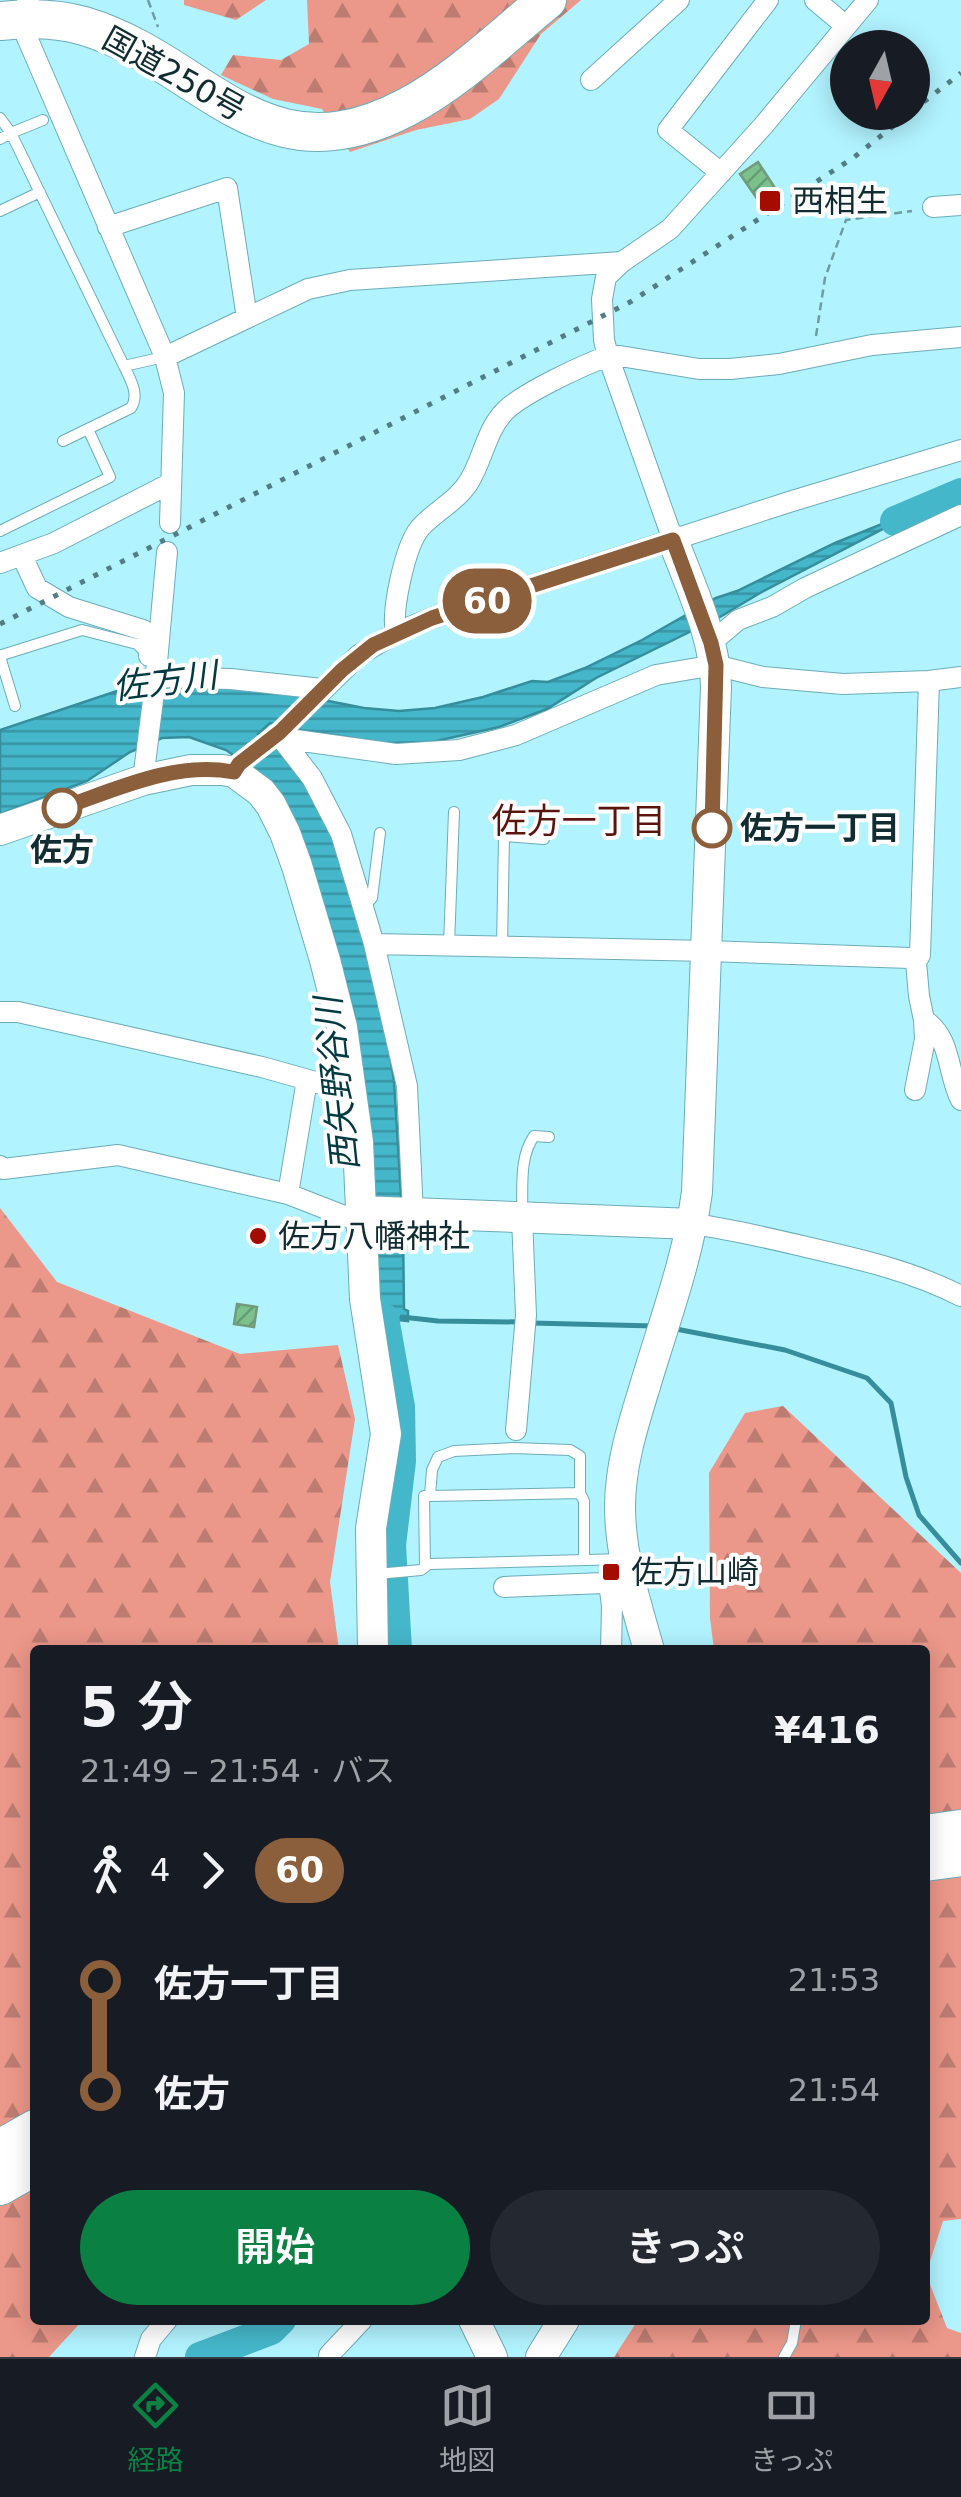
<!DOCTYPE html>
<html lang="ja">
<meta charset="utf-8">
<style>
body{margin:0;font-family:"DejaVu Sans","Noto Sans JP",sans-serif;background:#242831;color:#f1f3f6;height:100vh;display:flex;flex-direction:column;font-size:38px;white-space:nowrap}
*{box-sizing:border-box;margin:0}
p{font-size:32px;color:#9ea1a6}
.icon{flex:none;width:55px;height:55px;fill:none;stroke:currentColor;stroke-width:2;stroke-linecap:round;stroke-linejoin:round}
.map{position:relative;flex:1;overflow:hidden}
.side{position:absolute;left:30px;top:1645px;width:900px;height:680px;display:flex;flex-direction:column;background:#171b24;border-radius:10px;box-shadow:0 5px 25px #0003}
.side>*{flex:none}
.badge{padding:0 20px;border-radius:32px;font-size:35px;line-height:65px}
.needle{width:65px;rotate:188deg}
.controls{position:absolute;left:830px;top:30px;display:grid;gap:20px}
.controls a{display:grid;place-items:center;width:100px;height:100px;border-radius:50%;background:#171b24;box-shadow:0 5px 25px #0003;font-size:50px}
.map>.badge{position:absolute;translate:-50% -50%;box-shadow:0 0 0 5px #fff}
.legs{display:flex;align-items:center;gap:15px;height:110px;padding:0 50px;font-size:32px}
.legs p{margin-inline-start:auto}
.head{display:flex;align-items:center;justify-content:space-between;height:170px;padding:0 50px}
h1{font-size:55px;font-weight:600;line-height:75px}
.button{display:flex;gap:20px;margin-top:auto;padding:20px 50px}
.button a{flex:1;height:115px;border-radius:60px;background:#0b8043;color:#fff;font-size:40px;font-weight:600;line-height:115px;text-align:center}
.button a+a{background:#242831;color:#f1f3f6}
ul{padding:0 50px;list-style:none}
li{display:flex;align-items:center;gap:35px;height:110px;font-size:38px}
li i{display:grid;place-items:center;width:15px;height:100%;margin:0 12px;background:currentColor}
li i::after{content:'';width:25px;height:25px;margin:-12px;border:8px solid;border-radius:50%;background:#171b24}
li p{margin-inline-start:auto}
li:first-child i{background:linear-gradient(#0000 50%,currentColor 0)}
li:last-child i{background:linear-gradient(currentColor 50%,#0000 0)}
.tabs{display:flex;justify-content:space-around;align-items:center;height:140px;border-top:2px solid #363941;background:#171b24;font-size:28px;color:#9ea1a6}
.tabs a{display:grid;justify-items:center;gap:5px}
.tabs .on{color:#0b8043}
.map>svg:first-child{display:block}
</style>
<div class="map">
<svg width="961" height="2357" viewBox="0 0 961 2357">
<defs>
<pattern id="forest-firs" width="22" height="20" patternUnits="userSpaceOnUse" patternTransform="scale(2.5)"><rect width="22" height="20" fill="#eb9789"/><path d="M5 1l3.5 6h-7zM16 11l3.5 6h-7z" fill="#bd7c71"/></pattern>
<pattern id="water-rules" width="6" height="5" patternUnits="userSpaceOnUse" patternTransform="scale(2.5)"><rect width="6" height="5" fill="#45b7ca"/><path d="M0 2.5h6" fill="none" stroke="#3895a5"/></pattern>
<pattern id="building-hatch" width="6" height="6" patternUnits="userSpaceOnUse" patternTransform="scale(2.5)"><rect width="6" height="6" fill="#7cc18c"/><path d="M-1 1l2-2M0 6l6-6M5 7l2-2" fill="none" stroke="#649d73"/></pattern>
</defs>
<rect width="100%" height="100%" fill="#b1f3ff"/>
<path fill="url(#forest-firs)" d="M184,0H266L236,20L184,5Z
M307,0H581L541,34L499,99L470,119L416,130L350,152L322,109L273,99L221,75L233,55L281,60L309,44Z
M0,1208L57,1282L240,1354L338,1345L355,1419L330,1582L339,1650H35V2320H83L49,2357H0Z
M783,1406L961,1573V2219L943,2221L926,2274L947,2328L961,2333V2357H614L638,2320H925V1650H714L710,1618L709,1473L745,1413Z"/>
<path fill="url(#water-rules)" stroke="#368e9c" stroke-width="2.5" d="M929,505L760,593L720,617L596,678L547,709L499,727L432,742L385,743L301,730L270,723L258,734L280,750L318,802L339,854L366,947L388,1041L394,1081L403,1229L404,1309L408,1311V1321L398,1320L391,1326L397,1356L388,1360L382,1336L354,1013L334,938L308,855L262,775L226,750L189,737L162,738L130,752L87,781L0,814V730L120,690L164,684L257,687L364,708L399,711L435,708L483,697L532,681L548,682L585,668L642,640L716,598L737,591L835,543Z"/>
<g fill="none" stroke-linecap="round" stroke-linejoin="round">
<path stroke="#368e9c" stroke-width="5" d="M402,1317L438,1321L520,1322
M531,1323L655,1326
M676,1329L785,1350L867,1378L891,1403L906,1477L919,1515L961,1563"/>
<path stroke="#45b7ca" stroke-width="30" d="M895,521L961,493
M384,1318L400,1407L401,1461L391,1545L397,1650
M200,2357L271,2330L281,2320"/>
</g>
<path fill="url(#building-hatch)" stroke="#719b7a" stroke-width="2.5" d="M758,162L775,188L758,200L740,174Z
M237,1304L257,1307L254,1327L234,1324Z"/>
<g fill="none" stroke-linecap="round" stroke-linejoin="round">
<defs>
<path id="lane" d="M0,118L11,133L43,120
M0,139L11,133L124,366
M0,211L40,192
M63,441L131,408C140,394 130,379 124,366L164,357
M0,531L110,477L88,429
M15,706L1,660L2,655L82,630L137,644L148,655
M364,907L372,898L380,833
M449,945L454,812
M502,947L504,836L544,839
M522,1212C523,1186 519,1158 534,1136L549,1137
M430,1496L432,1470L438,1457L454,1451L513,1448L570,1450L580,1456V1493
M425,1567L424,1496H430L580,1493L584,1501V1560
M377,1574L421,1570L429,1564L624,1559
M784,2357L792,2343L796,2320"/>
<path id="street" d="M29,0L19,19L165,357L174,393L170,523
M815,0L846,26
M591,80L679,0
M721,173L668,130L768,0
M933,207L961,205
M108,227L227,188L247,318
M165,357L308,289L350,280L622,262
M673,540L608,356L604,340L602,299L606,277L622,262L670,229L763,126L868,0
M22,556L37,588L69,607L143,630C152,638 150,645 149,656
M0,563L54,543L171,483
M396,633C391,611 405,546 420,528C435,511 458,501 470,480C483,458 487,429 505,411C523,393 583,365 608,356H620L699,369H730L779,364L872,345L961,337
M711,643L738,620L772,607L805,588L961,515
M156,677L231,679L322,689
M277,735L281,738L396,754L459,750L516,735L656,675L715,665L763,677L843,684L929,681L961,677
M281,738L312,778L341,834L374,944L407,1086L413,1214
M234,772L239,764L280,732L359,655L396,633L432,618L789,502L961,450
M143,780L155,684L167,552
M374,944L708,951L910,958L916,962L919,996L924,1020L925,1039L915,1090
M916,962L920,955L929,681
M0,1012H18L262,1067L351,1092
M924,1020C952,1038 947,1073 961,1100
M0,1166L3,1169L118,1155L288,1194L347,1217L360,1211
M288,1194L307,1080
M693,1224C731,1229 768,1238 806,1247C859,1259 912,1271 961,1296
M516,1430L526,1315L522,1218
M609,1582L612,1606L611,1650
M504,1587L604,1583L629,1576
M329,2355L362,2320
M145,2357L151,2339L167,2320"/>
<path id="secondary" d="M0,830L143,780L191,770H223L234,772L261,792L271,805L285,833L297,866L325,960L342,1027L358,1142L365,1299L386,1434L371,1528L373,1650
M360,1211L693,1224
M649,1650C636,1604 620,1555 620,1507C620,1465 633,1425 645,1386C664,1322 688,1259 697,1192L716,687C715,636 691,588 673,540
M474,2320L492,2357
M541,2357L564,2320"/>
<path id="highway" d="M0,21C29,18 56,18 84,26C205,62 262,184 407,107C458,80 503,36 547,0
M925,1834L961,1829
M925,1862L961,1857
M0,2149L35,2129
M0,2186L35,2166"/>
</defs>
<use href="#lane" stroke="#6cacb8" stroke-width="12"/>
<use href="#street" stroke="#6cacb8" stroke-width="22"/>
<use href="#secondary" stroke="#6cacb8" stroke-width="32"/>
<use href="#highway" stroke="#6cacb8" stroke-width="40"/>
<path stroke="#6c9da5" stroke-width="2.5" stroke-dasharray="8 5" stroke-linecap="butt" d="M148,0L158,27
M816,336L825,278L846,220L912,211"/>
<use href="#lane" stroke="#fff" stroke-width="10"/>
<use href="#street" stroke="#fff" stroke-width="20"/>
<use href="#secondary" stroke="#fff" stroke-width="30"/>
<use href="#highway" stroke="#fff" stroke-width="38"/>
<path stroke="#537d85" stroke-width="5" stroke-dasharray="5 10" stroke-linecap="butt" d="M912,111L961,73
M0,624L632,301L853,158L911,112"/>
</g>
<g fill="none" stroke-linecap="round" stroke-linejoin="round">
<defs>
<path id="line-1" d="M62,808C117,789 175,761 234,772L239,764L280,732L342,670L373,645L432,618L673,540L711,643L716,665L712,828"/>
</defs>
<use href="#line-1" stroke="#fff" stroke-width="22"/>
<use href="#line-1" stroke="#8b5e3c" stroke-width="15"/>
</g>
<g fill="#a20d00" stroke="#fff" stroke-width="4">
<rect x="758" y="189" width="24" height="24" rx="5"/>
<circle cx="258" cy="1236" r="10"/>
<rect x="601" y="1562" width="20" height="20" rx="5"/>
</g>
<g fill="#fff" stroke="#8b5e3c" stroke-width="5">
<circle cx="62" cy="808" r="18"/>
<circle cx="712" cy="828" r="18"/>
</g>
<g text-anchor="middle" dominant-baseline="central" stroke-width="8" stroke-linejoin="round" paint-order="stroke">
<g font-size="32" fill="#122d31" stroke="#fff">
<text transform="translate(174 74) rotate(29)">国道250号</text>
</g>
<g font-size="32" fill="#122d31" stroke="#fff" text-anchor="start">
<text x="792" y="201">西相生</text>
<text x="278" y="1236">佐方八幡神社</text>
<text x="631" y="1572">佐方山崎</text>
</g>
<g font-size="32" font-weight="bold" fill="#122d31" stroke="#fff" text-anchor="start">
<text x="740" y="828">佐方一丁目</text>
<text x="62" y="850" text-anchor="middle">佐方</text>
</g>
<g font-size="35" font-style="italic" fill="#033a42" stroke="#fff">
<text transform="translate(165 681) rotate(-7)">佐方川</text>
<text transform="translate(337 1084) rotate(-96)">西矢野谷川</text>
</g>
<g font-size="35" fill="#5a160e" stroke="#fff">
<text x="579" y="821">佐方一丁目</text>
</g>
</g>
</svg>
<div class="controls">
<a><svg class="needle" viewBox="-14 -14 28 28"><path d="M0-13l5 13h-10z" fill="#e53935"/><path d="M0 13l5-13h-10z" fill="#9ea1a6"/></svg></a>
</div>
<b class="badge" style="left:487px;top:601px;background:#8b5e3c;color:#fff">60</b>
<section class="side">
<div class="head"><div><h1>5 分</h1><p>21:49 – 21:54 · バス</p></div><b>¥416</b></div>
<div class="legs"><svg class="icon" aria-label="walk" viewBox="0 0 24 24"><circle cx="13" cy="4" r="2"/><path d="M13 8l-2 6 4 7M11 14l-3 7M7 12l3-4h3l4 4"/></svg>4<svg class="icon" aria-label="forward" viewBox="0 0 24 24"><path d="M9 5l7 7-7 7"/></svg><b class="badge" style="background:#8b5e3c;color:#fff">60</b></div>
<ul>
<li><i style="color:#8b5e3c"></i><b>佐方一丁目</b><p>21:53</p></li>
<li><i style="color:#8b5e3c"></i><b>佐方</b><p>21:54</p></li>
</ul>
<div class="button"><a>開始</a><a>きっぷ</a></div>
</section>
</div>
<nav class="tabs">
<a class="on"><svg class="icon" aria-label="directions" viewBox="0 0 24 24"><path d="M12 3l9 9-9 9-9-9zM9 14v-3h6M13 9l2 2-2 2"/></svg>経路</a>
<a><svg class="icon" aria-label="map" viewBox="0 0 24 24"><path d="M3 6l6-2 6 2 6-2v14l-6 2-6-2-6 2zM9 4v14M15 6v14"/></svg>地図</a>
<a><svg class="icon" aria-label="tickets" viewBox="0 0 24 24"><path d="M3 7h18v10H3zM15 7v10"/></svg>きっぷ</a>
</nav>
